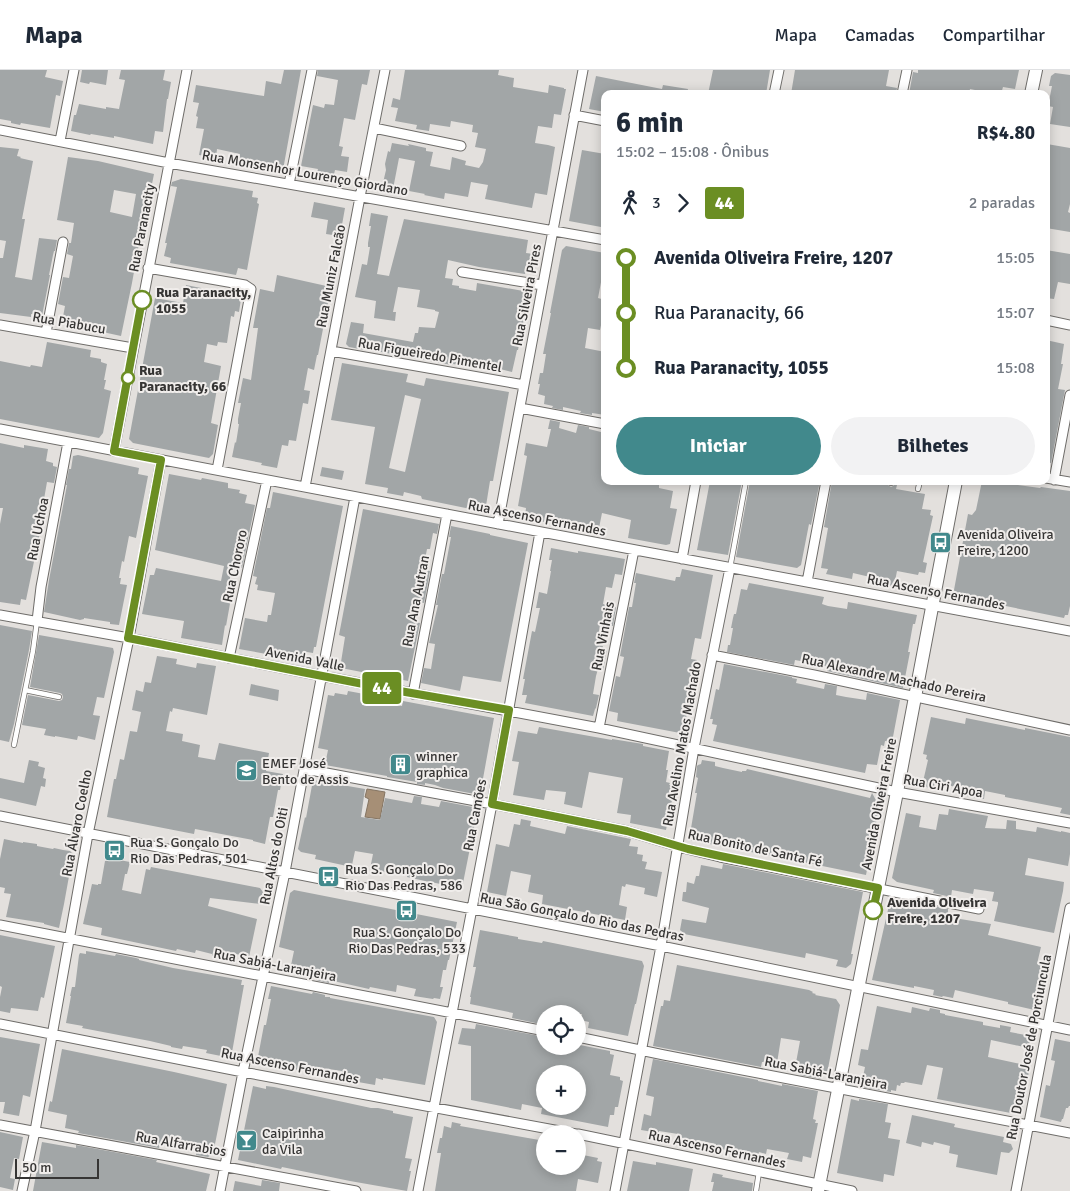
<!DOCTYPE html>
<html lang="pt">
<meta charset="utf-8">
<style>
body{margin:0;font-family:Signika,sans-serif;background:#f2f2f3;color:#1f2937;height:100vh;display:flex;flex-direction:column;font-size:19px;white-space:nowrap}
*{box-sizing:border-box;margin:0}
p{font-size:16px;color:#747a83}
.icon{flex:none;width:28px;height:28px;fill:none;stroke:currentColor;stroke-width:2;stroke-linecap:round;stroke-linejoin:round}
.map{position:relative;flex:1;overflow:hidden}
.sheet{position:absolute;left:601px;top:20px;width:449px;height:395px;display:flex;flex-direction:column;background:#fff;border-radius:10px;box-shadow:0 2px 12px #0003}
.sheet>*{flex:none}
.badge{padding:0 10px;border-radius:4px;font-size:18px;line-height:32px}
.fabs{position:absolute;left:536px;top:935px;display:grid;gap:10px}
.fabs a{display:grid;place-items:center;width:50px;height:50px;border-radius:50%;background:#fff;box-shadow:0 2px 12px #0003;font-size:25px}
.scale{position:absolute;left:15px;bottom:12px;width:84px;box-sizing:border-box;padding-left:5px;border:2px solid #363534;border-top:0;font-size:14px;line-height:18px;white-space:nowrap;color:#363534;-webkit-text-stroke:4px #f0edeb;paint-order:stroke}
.map>.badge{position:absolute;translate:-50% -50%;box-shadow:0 0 0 2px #fff}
.legs{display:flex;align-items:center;gap:8px;height:55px;padding:0 15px;font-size:16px}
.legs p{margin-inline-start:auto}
.headline{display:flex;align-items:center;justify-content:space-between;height:85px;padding:0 15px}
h1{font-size:28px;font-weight:700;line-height:38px}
.action{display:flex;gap:10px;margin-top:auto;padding:10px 15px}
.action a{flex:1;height:58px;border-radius:30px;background:#41898c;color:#fff;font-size:20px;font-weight:700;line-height:58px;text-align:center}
.action a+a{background:#f2f2f3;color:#1f2937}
ul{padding:0 15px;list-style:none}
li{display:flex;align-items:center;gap:18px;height:55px;font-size:19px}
li i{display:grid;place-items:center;width:8px;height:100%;margin:0 6px;background:currentColor}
li i::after{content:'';width:12px;height:12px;margin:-6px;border:4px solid;border-radius:50%;background:#fff}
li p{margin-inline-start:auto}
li:first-child i{background:linear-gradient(#0000 50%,currentColor 0)}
li:last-child i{background:linear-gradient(currentColor 50%,#0000 0)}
header{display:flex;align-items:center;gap:30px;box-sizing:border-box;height:70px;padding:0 25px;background:#fff;border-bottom:1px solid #e0e1e3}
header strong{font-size:24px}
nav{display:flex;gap:28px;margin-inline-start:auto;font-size:18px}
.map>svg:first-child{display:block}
</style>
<header>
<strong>Mapa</strong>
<nav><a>Mapa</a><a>Camadas</a><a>Compartilhar</a></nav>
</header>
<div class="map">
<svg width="1070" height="1121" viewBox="0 0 1070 1121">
<rect width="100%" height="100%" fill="#e3e0dd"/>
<path fill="#a68f76" stroke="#847462" d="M367,719L385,722L380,749L365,747L369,729L365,727Z"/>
<path fill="#a2a6a7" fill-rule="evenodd" d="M0,0H47L45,7L63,11L60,26L56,25L50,58L21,53L20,55L11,53V51L0,49Z
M82,0H108L106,15L90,12L89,14L80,12Z
M121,0H165L163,10L171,12L168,29H167L163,62L155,61L153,74L114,66V68L91,64L90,65L71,61L74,45H76L79,34L106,39V37L119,39L125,10L119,9Z
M284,0H301L283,100L238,91L240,84L217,79L216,87L199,85L204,59L196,58L198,47L196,46L199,33L193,32L196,15L264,26L266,11L281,14Z
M318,0H370L367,15L362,14L355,50L344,48L339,76L343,77L341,86L349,87L347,102L335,100L333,109L316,106L318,99L301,96L313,35L324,38L325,34L334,35L338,10L317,6Z
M405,0H499L498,5L514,8L513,17L548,23L549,15L564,18V19H566L561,45L554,44L552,58L538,56L535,73L548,75L555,77L547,125L535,123L532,138L485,129L488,115L471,112L468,127L445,123L444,129L424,125L425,124L409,121L415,91L399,88L393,119L382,117L386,100L385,94L388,81L390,82L392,73L409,76L408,74L426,78V81L433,82L430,96L450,100L452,87L466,91L465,95L479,98L483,92L486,79L475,77L478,63L472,62L473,55L451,51L450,57L430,54L429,61L416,59L417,55L395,51L398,38L391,37L393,28L400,30Z
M713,0H770L766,24H708Z
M795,0H889L886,16L897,18L896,24H791Z
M918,0H1019L1015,19L1003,17L1001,24H995L970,19L969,24H909L913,2L918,3Z
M1055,3L1070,5V57L1050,54L1053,37L1048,36L1052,16H1049L1051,6Z
M596,6L662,19L663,15L688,19L687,24H605V42L589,39Z
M1047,74L1070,78V134L1068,142L1070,143V162L1046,158Z
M0,77L19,79L17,86L21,87L20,88L33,91L22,149H25L15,207L32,210L39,168L57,170L55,181H54L53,185L49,205H50L42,246L31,244V247L0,243V188H3L6,171L0,170Z
M582,80L605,84V151H602L601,157L569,151Z
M68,87L98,91L154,104L151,119H149L132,213L121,266L89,259V258L62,252L65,236L58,234L63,207L69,208L73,186L67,184L69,173H71L74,153L57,150ZM114,120L136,124L132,147L110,142Z
M181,109L253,121L252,127L258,128L257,133L259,134L247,200L238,198L236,205L170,193L171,188L164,186L167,173H165L177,117L171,116L172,112Z
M314,132L345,138L340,166L326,164L328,150L311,147Z
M371,143L388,146L377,204L389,206L404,149L528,170L526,183L534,184L533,194L527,193L525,204L479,197L448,190L445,208L453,209L452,215L459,216V218L476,221L477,213L529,222L518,280H517L512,302L496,298L497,294L464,288H463L461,295L453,294L452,295L365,279V280L349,277L346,274L351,252L364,254L363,263L413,272L415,263H418L419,257L435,258L439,242L435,241V240L417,237L420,220L398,217L393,242H396L395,251L374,248L376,231L355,227L362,194L367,195L370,177H368V173L371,156H369Z
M566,176L605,183V191L598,228L605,230V236L600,260L588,258L585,278L605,282V345L592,343V345L580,343L581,341L563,337V340L552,338L553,336L544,334L545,326L538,324L540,314H538L540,303H543L546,284H543L551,243H550L562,180Z
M1046,180L1070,184V214L1058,212L1054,229L1046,228Z
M277,205L331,217L318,285H317L314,300L308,298L304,320L310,321L308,334L303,333L296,371L289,370L288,376L282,375L277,398L261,395L262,393L232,387L235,372L236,373L239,354H238V349L241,333H238L243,308L251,310L258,258H253L260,219L274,222Z
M186,215L206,219L205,222L208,223L207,226L228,229V227L241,229L239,242L235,241L234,247L231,246L227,273L218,272L217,276L207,274L204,292L221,296L211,353L218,355L213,384L209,388L133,373L129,369L155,228L183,233Z
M1046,270L1064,274L1061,294H1063L1058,319L1065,320L1051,393L1046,392Z
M47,272L91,280L90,287L101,289V292L107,294L104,310H106L104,319L111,321L103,363L99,368L0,349V291L30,297L31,295L42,297Z
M342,293L408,304L406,312L424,316L426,308L509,322L493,411H490L485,442L422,429L421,426L404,422L403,426L387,423L388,418L365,414L375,357L331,350ZM405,325L421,329L405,402L389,398Z
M550,350L560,352L559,358L576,363L578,355L589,357V359L605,363V411H659V418L673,421L670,438L677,439L670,474L666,475L628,468L631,450L602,443L598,463L525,448L526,438L518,436L527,386L524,385L526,373L547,377L551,359H548Z
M0,373L24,378V375L48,379L46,391L53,393V396L57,397L54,413L47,412L40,452L42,453L26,530L21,529L20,535L0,532V454L3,438H0Z
M78,385L139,398L138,404L148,406L136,468L129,466L124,492L122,491L119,508H121L120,514L127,515L119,555L110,554V552L84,548V549L80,550L44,542L49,510L67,415H66L69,399H71L73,386Z
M322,397L344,401L342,410L320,406Z
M169,404L201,410L202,408L228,413V418L240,420L239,423L247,425L245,433L255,435L242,498L232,496L227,527L231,528L226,556L225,555L222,575L181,568L184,551L142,544L150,505H154L156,498L221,511L224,496L155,480Z
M710,411H742L728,485L697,480Z
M750,411H820L811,455L809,454L801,495L797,498L736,487Z
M832,411H879L887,413L888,415L891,417L893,416L895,414L897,415L896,419L925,424L922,439L931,440L930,445L933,446L923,492L927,493L925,503L919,502L918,505L897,501L894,516L870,512V507L853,503L852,509L826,504L828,499L821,498L828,458L824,457Z
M982,411H990L1040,418L1041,417L1070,421V536L1068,545H1065L1064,548L957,526L954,520L968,444L972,445L976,440Z
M273,422L343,436L316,577H314L313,583L307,582L305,591L239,579L245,548L267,552L268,545H271L275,523L257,520L258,515L255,514L257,507L253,506L267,438H270Z
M363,439L439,454L437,464L433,463L430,479H427L423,500L430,501L424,533L417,531L414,552L420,553L408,611L341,598L342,592H341L345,567L339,565Z
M451,456L490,464V465L528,473L501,612L463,606L460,621L421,613L424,598L431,599L435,574L429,573L438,535H436L442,504H444L451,467H449Z
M551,478L578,483V481L625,489L622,505L615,504L612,518L606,517L603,534L616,537L613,556L600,554L597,575L603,576L602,579L607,580L603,600L598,599L596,606L593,624L599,625L596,638L595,639L593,646L525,633L527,625H522L525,609H523L532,561L535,562L540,538H536L539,522L547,524L551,501H550L552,490H549Z
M682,499L713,505L701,569L695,568L691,589L697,590L684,659L681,658L680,663L617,651L618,643L609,641L616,606L620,607L624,587L620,586L629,537H632L636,513H634L636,503L675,511L676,507H680Z
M749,513L824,527L822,534L828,536L847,539L848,532L917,545L915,554H913L908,582H910L903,618L827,601L828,597L811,593L795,590L794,595L727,582L728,575H730L733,558H731L733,548L734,544H736L741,519L747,520Z
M0,555L32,561L29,580L14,654L9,672L0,670Z
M39,565L113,578L114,582L104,628L97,627L93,645L100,646L95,670L78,666L77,670L55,666V667L44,665L46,659L22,655L28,625L59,631L62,630L63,627L62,624L60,623L30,617Z
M157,586L177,589L176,594L196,598L197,593L216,596L207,645L173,638L172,642L170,641L166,661L183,664L182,671L200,675L198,687L215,690L219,673L269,683L266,701L283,704L280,720H278L273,747H270L265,774L253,771V770L195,759L194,764L107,747L114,709H116L120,689L124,690L130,661L137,662L141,642L132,640L136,620L143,622L145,612L151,613Z
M724,594L792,607V608L797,609L796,613L824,619L825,614L837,616L836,625L846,627L866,630L867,623L900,630L892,672L885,671L884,676L881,675L877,695L867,694L865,703L713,671L717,655L712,654L713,649H710L716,619L719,620Z
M251,614L279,620L278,631L249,625Z
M348,621L375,626L374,632L391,635V634L402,636L403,631L494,648L480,725L443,718L435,715L425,713V715L417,714V712L387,707V706L325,695L328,680L318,678L328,625L334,626L335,623L347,625Z
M931,647L965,654L966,648L1025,660V658L1070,667V745L1060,743L1062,738L1005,727V725L985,721L984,729L961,725L962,718L935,713L934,719L922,716L928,690L926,689L927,685L923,684Z
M539,657L612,670V669L643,674V676L669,681L666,700H668L666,712L670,713L669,715H675L666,760L630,753L631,745L617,743L623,708L589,702L582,738L564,734L566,722L546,720L544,730L513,725L519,692L512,691L518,661L537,664Z
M29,690L39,692L38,696L45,698L43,708L46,709L45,717L41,716L36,736L0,728V708L24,713Z
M702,690L715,692V696L723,698L742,702V701H746L747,699L870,728L872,723L878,734L876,743H878L866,805L803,792L782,787V788L689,770L697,723H695L698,708L696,707L697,696L698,695L701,694Z
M313,710L365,719L361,747L380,750L385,728L412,733L414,726L422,727L421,734L439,737L441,731L478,738L462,818L425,811L407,807V805L386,801V802L370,799L373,784L355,781L352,795L348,794L347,796L315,789L316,785L301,782L298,779L305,747L306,748Z
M949,739L988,746L985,758L1006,759L1007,750L1016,751V759L1036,762L1037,757L1061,762V761L1070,763V784L1068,796L1028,788L1025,805L1064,812L1063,821L1054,863L994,851L998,834V832L992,831L994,822L974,819L973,824L952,820L951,827L933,823L934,820L897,812L892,808L906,743L921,746L919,757L936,760L939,744L948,745Z
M521,749L531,751L530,756L565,764L567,756L631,769L629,776L638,777L637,784L643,785L642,791L647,792L645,799L662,802L657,827L644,824L645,818L626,814L625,817L622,816L619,835L627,837L625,850L542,834L543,825L528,822L531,805L511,801L506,826L487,822L496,774L509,777L514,754L520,755Z
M4,769L23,773V772L37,774V776L53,779L54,778L63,780L70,781L73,784L64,834L59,858L44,854V853L6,847L11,824L4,823L5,818L0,817V789Z
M114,789L130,792L127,804H125L122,820L141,824L146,799L150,800L151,797L260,818L263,822L261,834L210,828L208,836L257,849L249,887L236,884L234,890L212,886V884L196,880L195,883L177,879L176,881L110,867L101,865L102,858L83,854L92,814L98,815V814H101L105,791H109V790L113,791Z
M723,794L863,822L851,884H853L851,894L846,898L836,896L838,890L806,883L805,888L684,864L680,860L682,849L706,853L709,838L682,831L683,822H686L687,812L694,814L696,806H699L701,795L722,799Z
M294,820L457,852L449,890H448L446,900H443L440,917H443L440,929L434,928L433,929L414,926L416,919L397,915L396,922L370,917L369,919L329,910V913L316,910V908L303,905V902L290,900L294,881L279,877L290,823Z
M897,829L948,839V847L991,854L988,865L1041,877L1037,894L1048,896L1039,941L1008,934V932L955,920L953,928L943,926L942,927L933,925L934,920L914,916V918L872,910L890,831Z
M480,860L518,867V869L542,873L543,871L642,891L644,896L636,934H635L628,966L588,958L589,952L580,950L582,944H545V955L512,948L513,943L470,934L471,927H470L476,897H473Z
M0,865L55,876L44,928L41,927L38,941L11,938L10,943L0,941V927L2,917L0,916Z
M86,881L115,886L116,884L136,888L139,889V890L173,898L242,910L241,915H244L231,988L206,983L207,980L183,976L182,979L171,977V976L150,971L82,958L83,956L66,953L71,926H70L72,917H75L79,885L80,883L86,884Z
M677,895L809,920L813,922L812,923L816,924L815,925L836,929L840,935L827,1004L822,1003L821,1009L800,1005L801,999L795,998L800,971L781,968L777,993L766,991V992H762L761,997L653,976L661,936H663L664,930L670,931Z
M271,916L312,924L313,922L325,925V927H330V928L434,947L437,952L425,1015L383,1008V1010L376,1008L375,1015L341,1009L342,1001L315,997L314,1003L257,992L264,955H266L271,929H268Z
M877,936L911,943L912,937L929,941L930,938L940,940V943L945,944V945L983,952V955L1000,958V955L1011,957L1010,962L1031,966L1029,978L991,970L988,987L1030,996L1027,1012L1020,1011L1017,1026L1024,1028L1022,1040L1016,1044L937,1029L943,998L927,995L922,1015L905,1012L904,1013H901L900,1016L897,1015L896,1021L891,1020V1022L861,1017L865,997L858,995L861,979L868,980Z
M476,954L545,967V976H578V975H580L610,981V984L614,985L610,1005L620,1007V1010L623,1011L618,1037H615L614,1045H610L608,1057L541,1044L542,1038L522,1034L521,1040L471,1030V976L458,974L462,958L475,959ZM545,1004H578V1036H545Z
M0,967L40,974L30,1027L23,1025L19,1046L3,1043L5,1032H0Z
M1055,969L1070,972V1036H1069L1068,1038H1066L1063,1049H1062L1061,1052L1040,1047L1046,1015L1050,1016L1055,991L1051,990Z
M62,979L174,1002L227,1014L213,1084L208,1087L196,1085L197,1079L160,1073L159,1078L78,1063L79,1061L65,1058L67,1045L48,1041L50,1031L52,1032Z
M653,989L758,1010V1011L782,1016V1014L818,1021L813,1049L816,1050L815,1053H818L811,1088L803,1086L802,1092L787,1089L789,1083L767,1079L766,1084L759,1082L758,1086L715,1078L716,1074L697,1070L696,1074L683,1072L684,1068L677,1067L678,1064L659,1061V1063L641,1060L644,1044L651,1046L654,1027L646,1025Z
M253,1016L266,1019V1016L274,1017L371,1038H378L393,1041V1043L413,1047L405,1088L412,1089L409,1101H411L407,1121L350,1111L282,1097L281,1099L238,1090Z
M851,1029L859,1031V1029L888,1034L885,1052L891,1053L888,1068L900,1070L894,1106L884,1104L883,1112L837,1103Z
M912,1045L955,1054L954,1057L1004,1067L1003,1072L1011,1074L1013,1079L1009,1083L1001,1082L997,1105L956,1097L958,1085L949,1083L950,1076L934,1072L933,1075L922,1072L921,1077L906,1073Z
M452,1052L461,1054L460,1056L545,1071V1096H578V1084L598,1088L597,1091L602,1092L598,1113L578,1109L576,1121H435L441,1083H437L440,1068H442L444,1056L451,1058Z
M0,1062L23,1067L19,1089L14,1088L10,1108L15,1109L13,1120L0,1117Z
M42,1072L76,1078V1075L157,1090L156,1092L210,1104L206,1121H33Z
M633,1091L656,1095V1092L693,1099L689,1121H627Z
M713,1103L723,1105L722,1107L753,1113L752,1121H712L714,1112H711Z
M262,1110L280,1113L279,1121H233L235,1111L261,1116Z"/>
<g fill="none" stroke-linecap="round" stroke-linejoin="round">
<defs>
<path id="lane" d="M891,413V411
M918,419L920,411
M730,498L746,411
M25,620L59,627
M14,675L33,581L37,551
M756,1121L759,1102"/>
<path id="street" d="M774,24L779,0
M902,24L907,0
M574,45L605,51
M374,58L461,76
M0,60L169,93L605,170
M60,71L74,0
M289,114L312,0
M148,198L245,215L251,219L217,400
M462,202L542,215
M1046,250L1070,255
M0,255L133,278
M46,263L63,172
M331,281L524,315
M520,338L605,354
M0,359L641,481L1070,561
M114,381L187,0
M1046,408L1070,412
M1054,410L1070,325
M305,417L360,127L385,0
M498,454L583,0
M682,489L696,411
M807,512L826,411
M0,545L129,568L322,606L599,658L897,722L1070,753
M37,551L41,517L68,372
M712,585L814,605L1070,660
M229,588L267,410
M413,624L447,444
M599,658L634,480
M305,699L492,734L627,761L687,779L720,787L979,839
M0,746L661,876L1070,960
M0,855L545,961
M0,954L243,1002L576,1064
M578,967L664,985L1070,1063
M0,1055L356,1121
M578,1064L852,1121
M22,1121L35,1061L88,764L129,568L161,390
M220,1121L243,1002L285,802L355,427
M418,1121L492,734L540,462
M615,1121L661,876L694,678L730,498
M1016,1121L1070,838"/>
<path id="secondary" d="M1031,24L1036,0
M818,1121L897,722L956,411"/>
</defs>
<use href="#lane" stroke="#6f6d6a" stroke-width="6"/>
<use href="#street" stroke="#6f6d6a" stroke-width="11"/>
<use href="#secondary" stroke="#6f6d6a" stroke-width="14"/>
<use href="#lane" stroke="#fff" stroke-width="4.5"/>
<use href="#street" stroke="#fff" stroke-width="9"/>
<use href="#secondary" stroke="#fff" stroke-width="12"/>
</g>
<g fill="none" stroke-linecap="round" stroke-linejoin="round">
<defs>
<path id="line-1" d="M142,230L114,381L161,390L128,568L394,620L509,640L492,734L627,761L688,779L720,786L878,818L873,840"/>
</defs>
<use href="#line-1" stroke="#fff" stroke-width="11"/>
<use href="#line-1" stroke="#6b8e23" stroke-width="8"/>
</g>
<defs>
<symbol id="bus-square" viewBox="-11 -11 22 22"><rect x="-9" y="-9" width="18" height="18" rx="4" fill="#41898c" stroke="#f0edeb"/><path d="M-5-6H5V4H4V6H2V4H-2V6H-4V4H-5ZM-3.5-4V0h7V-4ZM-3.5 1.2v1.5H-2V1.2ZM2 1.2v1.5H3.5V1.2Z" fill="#fff"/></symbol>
<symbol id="building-square" viewBox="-11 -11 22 22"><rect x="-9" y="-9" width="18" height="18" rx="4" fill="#41898c" stroke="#f0edeb"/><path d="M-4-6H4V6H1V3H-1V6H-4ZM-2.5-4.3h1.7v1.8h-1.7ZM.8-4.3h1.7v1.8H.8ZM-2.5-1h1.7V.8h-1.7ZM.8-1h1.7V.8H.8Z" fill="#fff"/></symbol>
<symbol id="school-square" viewBox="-11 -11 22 22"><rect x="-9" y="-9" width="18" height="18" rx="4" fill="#41898c" stroke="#f0edeb"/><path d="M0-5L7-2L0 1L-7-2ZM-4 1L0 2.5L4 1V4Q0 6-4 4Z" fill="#fff"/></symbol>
<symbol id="bar-square" viewBox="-11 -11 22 22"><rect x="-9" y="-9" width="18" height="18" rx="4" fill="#41898c" stroke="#f0edeb"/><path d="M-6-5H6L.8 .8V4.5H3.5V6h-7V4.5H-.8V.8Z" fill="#fff"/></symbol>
</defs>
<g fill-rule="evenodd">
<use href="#bus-square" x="928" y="460" width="25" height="25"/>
<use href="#building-square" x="388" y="682" width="25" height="25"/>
<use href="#school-square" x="234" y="688" width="25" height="25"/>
<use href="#bus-square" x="102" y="768" width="25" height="25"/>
<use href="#bus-square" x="316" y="794" width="25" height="25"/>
<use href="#bus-square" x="394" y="828" width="25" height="25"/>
<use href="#bar-square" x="234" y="1058" width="25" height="25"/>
</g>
<g fill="#fff" stroke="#6b8e23" stroke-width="2.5">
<circle cx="142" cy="230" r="9"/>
<circle cx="128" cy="308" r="6"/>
<circle cx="873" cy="840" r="9"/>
</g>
<g text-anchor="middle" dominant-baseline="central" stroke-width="4" stroke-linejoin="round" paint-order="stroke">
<g font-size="14" fill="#363534" stroke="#f0edeb">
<text transform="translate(305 103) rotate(10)">Rua Monsenhor Lourenço Giordano</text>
<text transform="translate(142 158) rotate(-79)">Rua Paranacity</text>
<text transform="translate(331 206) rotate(-79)">Rua Muniz Falcão</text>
<text transform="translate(527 225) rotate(-79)">Rua Silveira Pires</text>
<text transform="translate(69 253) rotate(10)">Rua Piabucu</text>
<text transform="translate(430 285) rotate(10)">Rua Figueiredo Pimentel</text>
<text transform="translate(537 448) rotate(11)">Rua Ascenso Fernandes</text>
<text transform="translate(38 459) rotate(-79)">Rua Uchoa</text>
<text transform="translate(235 496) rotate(-78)">Rua Chororo</text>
<text transform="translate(936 522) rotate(11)">Rua Ascenso Fernandes</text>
<text transform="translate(416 531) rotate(-79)">Rua Ana Autran</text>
<text transform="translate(603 566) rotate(-79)">Rua Vinhais</text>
<text transform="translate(305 589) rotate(11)">Avenida Valle</text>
<text transform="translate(894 608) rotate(12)">Rua Alexandre Machado Pereira</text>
<text transform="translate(682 674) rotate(-80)">Rua Avelino Matos Machado</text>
<text transform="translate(943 716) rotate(10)">Rua Ciri Apoa</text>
<text transform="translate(879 734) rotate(-79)">Avenida Oliveira Freire</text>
<text transform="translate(475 745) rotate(-79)">Rua Camões</text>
<text transform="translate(77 753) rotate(-79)">Rua Álvaro Coelho</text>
<text transform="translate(755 778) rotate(12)">Rua Bonito de Santa Fé</text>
<text transform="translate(274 786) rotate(-79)">Rua Altos do Oiti</text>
<text transform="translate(582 847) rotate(11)">Rua São Gonçalo do Rio das Pedras</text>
<text transform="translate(275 895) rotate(11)">Rua Sabiá-Laranjeira</text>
<text transform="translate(1029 977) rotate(-79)">Rua Doutor José de Porciuncula</text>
<text transform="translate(290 996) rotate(11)">Rua Ascenso Fernandes</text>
<text transform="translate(826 1003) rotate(11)">Rua Sabiá-Laranjeira</text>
<text transform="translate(181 1074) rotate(10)">Rua Alfarrabios</text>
<text transform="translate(717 1079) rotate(12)">Rua Ascenso Fernandes</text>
</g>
<g font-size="14" font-weight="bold" fill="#363534" stroke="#f0edeb" text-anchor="start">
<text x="156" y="222">Rua Paranacity,<tspan x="156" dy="16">1055</tspan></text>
<text x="139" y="300">Rua<tspan x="139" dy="16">Paranacity, 66</tspan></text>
<text x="887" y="832">Avenida Oliveira<tspan x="887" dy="16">Freire, 1207</tspan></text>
</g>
<g font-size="14" fill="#363534" stroke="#f0edeb" text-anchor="start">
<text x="957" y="464">Avenida Oliveira<tspan x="957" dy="16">Freire, 1200</tspan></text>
<text x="416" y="686">winner<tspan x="416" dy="16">graphica</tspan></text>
<text x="262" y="693">EMEF José<tspan x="262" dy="16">Bento de Assis</tspan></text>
<text x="130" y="772">Rua S. Gonçalo Do<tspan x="130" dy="16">Rio Das Pedras, 501</tspan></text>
<text x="345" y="799">Rua S. Gonçalo Do<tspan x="345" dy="16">Rio Das Pedras, 586</tspan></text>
<text x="407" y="862" text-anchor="middle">Rua S. Gonçalo Do<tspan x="407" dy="16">Rio Das Pedras, 533</tspan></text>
<text x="262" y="1063">Caipirinha<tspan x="262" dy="16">da Vila</tspan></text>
</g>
</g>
</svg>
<div class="fabs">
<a><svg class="icon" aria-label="locate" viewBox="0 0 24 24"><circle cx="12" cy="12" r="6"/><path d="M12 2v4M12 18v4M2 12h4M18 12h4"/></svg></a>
<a>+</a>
<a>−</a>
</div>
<div class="scale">50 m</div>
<b class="badge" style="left:382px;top:618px;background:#6b8e23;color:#fff">44</b>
<section class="sheet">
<div class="headline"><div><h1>6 min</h1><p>15:02 – 15:08 · Ônibus</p></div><b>R$4.80</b></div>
<div class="legs"><svg class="icon" aria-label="walk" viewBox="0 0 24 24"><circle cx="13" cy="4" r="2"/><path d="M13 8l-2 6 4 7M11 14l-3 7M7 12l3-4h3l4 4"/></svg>3<svg class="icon" aria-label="forward" viewBox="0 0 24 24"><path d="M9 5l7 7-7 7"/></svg><b class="badge" style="background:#6b8e23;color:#fff">44</b><p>2 paradas</p></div>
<ul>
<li><i style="color:#6b8e23"></i><b>Avenida Oliveira Freire, 1207</b><p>15:05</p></li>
<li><i style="color:#6b8e23"></i><span>Rua Paranacity, 66</span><p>15:07</p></li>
<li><i style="color:#6b8e23"></i><b>Rua Paranacity, 1055</b><p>15:08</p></li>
</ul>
<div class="action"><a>Iniciar</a><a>Bilhetes</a></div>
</section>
</div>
